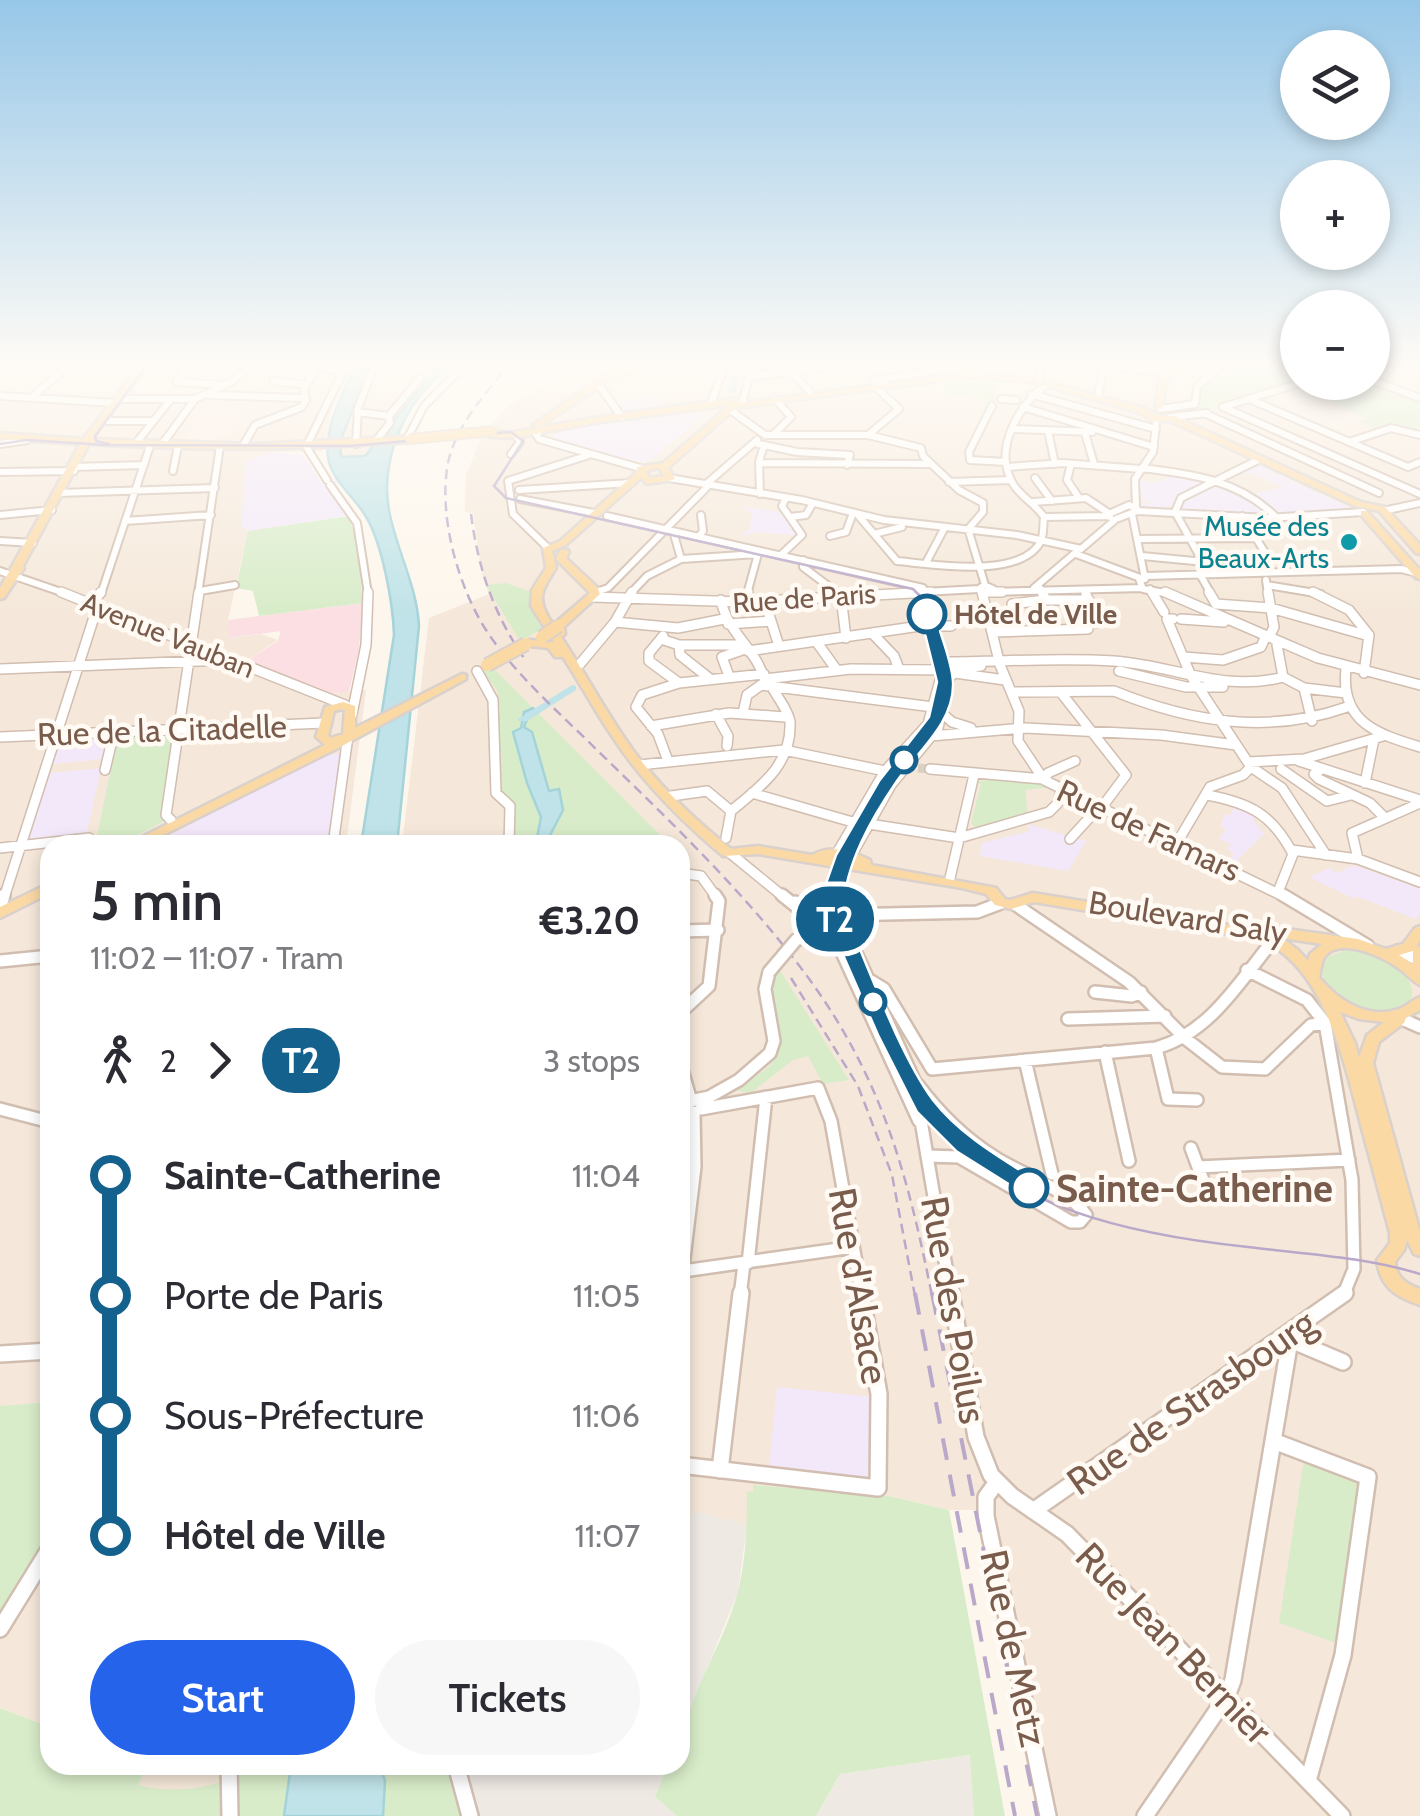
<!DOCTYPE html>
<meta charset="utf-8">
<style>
body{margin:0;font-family:Cabin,sans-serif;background:#f7f7f7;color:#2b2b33;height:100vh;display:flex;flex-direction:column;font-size:38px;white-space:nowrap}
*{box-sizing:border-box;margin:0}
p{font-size:32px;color:#7c7c81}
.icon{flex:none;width:55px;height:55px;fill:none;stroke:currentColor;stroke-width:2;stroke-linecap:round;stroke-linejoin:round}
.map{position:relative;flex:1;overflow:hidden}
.sheet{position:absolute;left:40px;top:835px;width:650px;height:940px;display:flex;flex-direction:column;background:#fff;border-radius:30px;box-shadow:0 5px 15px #0003}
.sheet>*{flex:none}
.badge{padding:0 20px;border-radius:32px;font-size:35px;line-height:65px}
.tools{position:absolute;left:1280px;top:30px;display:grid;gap:20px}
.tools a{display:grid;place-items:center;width:110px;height:110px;border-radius:50%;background:#fff;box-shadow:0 5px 15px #0003;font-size:50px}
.map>.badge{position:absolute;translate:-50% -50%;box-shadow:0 0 0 5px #fff}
.legs{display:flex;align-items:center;gap:15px;height:110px;padding:0 50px;font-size:32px}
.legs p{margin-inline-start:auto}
.summary{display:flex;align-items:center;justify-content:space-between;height:170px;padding:0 50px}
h1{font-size:55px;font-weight:600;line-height:75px}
.button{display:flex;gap:20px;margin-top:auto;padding:20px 50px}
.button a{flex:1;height:115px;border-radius:60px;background:#2563eb;color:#fff;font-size:40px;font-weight:600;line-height:115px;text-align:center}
.button a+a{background:#f7f7f7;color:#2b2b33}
ul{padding:0 50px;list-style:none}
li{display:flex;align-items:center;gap:35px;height:120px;font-size:38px}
li i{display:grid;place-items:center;width:15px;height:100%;margin:0 12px;background:currentColor}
li i::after{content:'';width:25px;height:25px;margin:-12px;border:8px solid;border-radius:50%;background:#fff}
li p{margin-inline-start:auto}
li:first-child i{background:linear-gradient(#0000 50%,currentColor 0)}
li:last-child i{background:linear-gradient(currentColor 50%,#0000 0)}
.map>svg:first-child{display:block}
</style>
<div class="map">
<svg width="1420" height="1816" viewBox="0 0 1420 1816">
<rect width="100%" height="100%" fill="#fdf6ec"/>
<path fill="#f5e8da" d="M0,361H355L333,409L322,452H271L266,456L243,509L241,524L248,531L228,620L230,638L261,634L278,640L246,661L329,693L366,690L346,845H50V1727L0,1708Z
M586,361H1297L1298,382H1372L1373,361H1420V1816H1043L981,1510H949L884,1495L753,1485V1492H747V1525L694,1511L692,1519L680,1520V845H402L429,618L489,594L482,575L473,513L465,512L466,475L481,438L506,408Z
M441,364L365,456L341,457L339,448L344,429L370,366Z
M147,1765H240V1776L212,1787L167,1792L137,1785Z"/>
<path fill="#fde8e0" d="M208,404L238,412L228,437H220L217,442H183Z"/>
<path fill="#efe9e4" d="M694,1511L747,1525L738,1592L680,1735V1520L692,1518Z
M971,1755L974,1816H816L840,1774Z
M448,1765H668L655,1797L677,1816H461Z"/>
<path fill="#f3e8fa" d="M656,397L670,415L707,413L650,461H625L548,439L556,435L554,430L631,420L618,402Z
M270,452L303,455L321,482L334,478L340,483L325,487L338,500L345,516L248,531L241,525L246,461Z
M1255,464L1348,507L1347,512L1280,514L1256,494L1282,487L1254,474L1239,472Z
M1171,473L1211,480L1180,497L1166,511L1142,507L1141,503H1154L1141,499L1140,481L1162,482Z
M1215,483L1234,489L1265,510L1267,516L1177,510L1184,498Z
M741,507L783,512L800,536L758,532L740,537L750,529L751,520V512Z
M108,736L103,759L53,764L62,738Z
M325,754H343L328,845H169L170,835Z
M101,768L87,832L28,840L50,773Z
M1235,803L1263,817L1252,819L1264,834L1233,864L1229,862L1234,854L1227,848L1231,844L1219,839L1226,829L1220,826L1225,814L1231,815Z
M1027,824L1086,841L1068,871L980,856L982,843L1030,831Z
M1354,865L1420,889V912L1416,919L1356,896L1354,899L1309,877L1330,868L1337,873Z
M777,1387L873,1397L870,1480L769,1469Z"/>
<path fill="#fbdfe3" d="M363,603L359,649L349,692L329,693L245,662L278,641L281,631L229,638L228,620Z"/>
<path fill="#d8ecc9" d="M1230,361H1297V381C1269,390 1196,424 1171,412L1198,404L1200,388Z
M972,376L994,378V397L990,398L997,399L989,405L967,451L987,398L945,394L946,379Z
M1373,382L1420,400V428L1383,425L1374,428L1359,422L1367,418L1296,388L1315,383Z
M349,516L357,542L363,603L259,616L253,591L236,588L248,531Z
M506,583L529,591L531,609L542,629L520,641L486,585Z
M491,666L670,845H512L513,804L499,794L495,715L500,713L497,690L483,672Z
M177,732L163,822L118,845H95L118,735Z
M997,778L996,781L1030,778L1051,787L1025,790L1028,816L977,829L971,823L981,784L976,782Z
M1343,951C1368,949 1420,966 1411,1001C1383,1023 1328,1006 1321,970L1328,957Z
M779,969L849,1080L823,1084L808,1056L793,1060L751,1093L735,1090C746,1082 759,1076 768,1067C798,1038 759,1006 779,969Z
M50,1402V1537L0,1619V1406Z
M1304,1459L1358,1479L1336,1643L1279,1623Z
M753,1485L884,1495L949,1510L1005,1816H974L970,1755L840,1774L816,1816H677L655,1797L668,1765H680C680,1702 723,1650 738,1591C746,1559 747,1524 747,1491L753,1492Z
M0,1708L50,1727V1765H147L138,1785C174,1794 204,1789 239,1776L240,1765H291L284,1816H0Z
M380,1765H448L461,1816H383L385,1781Z"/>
<path fill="#bfe3e8" stroke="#a5d3da" stroke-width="2.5" d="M357,361H372L340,442L341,457L365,456L443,361H466C458,366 446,370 439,376C401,408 379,466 390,515C398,553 417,587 419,626L397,845H361L394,635C393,603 382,542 365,515C354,497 331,479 328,457C324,425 345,390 357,361Z
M533,708L537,713L527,719L524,727L532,732L549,791L559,789L563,810L545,845H529V841L537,838L541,817L527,783L513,732L521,728L524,712Z
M291,1765H380L385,1781L383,1816H284Z"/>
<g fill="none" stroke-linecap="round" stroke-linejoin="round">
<path fill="#bfe3e8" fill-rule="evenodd" d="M737,361H744L736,392L732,394L728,392Z
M572,685L576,686V690L527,721H519L518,719Z"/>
<path stroke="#dcd0c4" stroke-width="9" stroke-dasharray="9 4" stroke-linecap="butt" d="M918,768L930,769"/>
<defs>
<path id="minor-far3" d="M188,361L177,382L224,385
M232,361L344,370
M974,361L983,364
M1054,361L1159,371
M752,364L790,370L810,392
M0,365L151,364
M874,380L941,370L919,361
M1038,380L1044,361
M1372,380L1420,398
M1374,380L1385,361
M273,381L307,385
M598,384L622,417
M1031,394L1156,429
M209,395L305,398
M0,396L115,403
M1098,396L1104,363
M32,397L70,364
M124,399H195
M1001,399L1016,400
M1249,399L1408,467L1420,462
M743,400L749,377L870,361
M711,403L727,361
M1023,407L1154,447
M1223,407L1420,494
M1223,407L1303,382
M729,409L765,435
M1161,409L1195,404L1197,387L1226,361
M357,412L389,416L420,378
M1204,413L1379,493
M1171,417L1207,413
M108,421H153
M1013,429L1092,432
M541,430L536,434L539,439L640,468
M1048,431L1055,464
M1085,433L1094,464
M774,434L791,417L776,400
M765,435H868L921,448L923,456L959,490L983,503V512L970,527
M868,435L899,409L876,387L885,384
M378,438L390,423L389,416
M407,439L424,406L469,361
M1349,442L1391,428L1420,435
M136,443L171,399
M163,443L195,399L231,382L254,364
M308,443L348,361
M754,443L797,452L850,455L847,465
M0,444L27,440
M244,444L255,425L302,407L306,400L304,390L320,361
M356,444L358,408L376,361
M307,448L327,480
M511,454L520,442L516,435
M970,460L969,452L992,406
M970,460L1006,462
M759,463L931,464
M1071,464L1067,480L1079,498
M72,467L144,465
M1007,467L1063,463L1141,469
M1142,468C1192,474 1239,480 1276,517
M173,471L178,446
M0,472L74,471
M669,478L802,500L884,520L1017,535L1081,549
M1035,478L1052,501
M949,482L1011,480
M330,485L357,523L368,594
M705,485L757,440
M519,490L631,483
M58,493L215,488
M760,494L759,462L764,445
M520,499L594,513
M1033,502L1086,498L1110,514
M1136,506L1135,479L1153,452L1156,424
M1383,511L1420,503
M1175,512L1181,498L1258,460
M1175,512L1204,564
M857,514L897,561
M1132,514L1145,579
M0,515L52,510
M607,516L923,588
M790,517L806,515L813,503
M1044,517L1108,516
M1110,517L1109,514L1129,505L1137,509
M125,521L211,515
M969,532L985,585
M874,534L902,527
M699,536L703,531L701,515
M830,536L846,532L853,513
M1138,539L1256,538
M0,541L33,543
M548,548L513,514L508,481L589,455
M1081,549L1116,519L1137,511L1268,518L1363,512
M1076,554L1143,579
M781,555L802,535L782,506L786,498
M1142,556L1226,564
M681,559L758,554L747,594
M803,560V567L839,594
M897,561C932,564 1021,580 1041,541C1044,534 1043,524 1044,517C1035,503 1019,496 1012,482C993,447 1020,404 1047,384
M927,561L945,527
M1209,570L1266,554L1242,516
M0,571L67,594
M1145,576L1401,569L1417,573
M1201,576L1211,594
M1139,579L1143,589L1170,594
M1266,580L1268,594
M1267,585L1321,594
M1034,588L1075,553
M1040,588L1043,594
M1150,589L1153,594
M200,591L235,585
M596,592L608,588L708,486
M989,592L1142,588
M101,594L150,446
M198,594L220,446
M630,594L647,576L681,559L673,531
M886,594L979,589L984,585L993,589"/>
<path id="minor-far2" d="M61,592L345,705
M836,592L840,595
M920,592L940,672
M982,592L1000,665L1019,711L1018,741L1044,780L1287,898
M989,592H1002
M1042,592L1046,600H1089
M1152,592L1164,612
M1165,592L1318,658L1420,685
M1209,592L1216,604L1271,608L1369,636
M1268,592L1274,627L1270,635
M1313,592L1349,610L1369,635L1364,673
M1086,594L1095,623
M841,596L846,638
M592,597L745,602L931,592
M721,600C727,633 758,650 765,682L761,685L933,707
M745,602L748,592
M765,602L779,646
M91,604L101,592
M1012,604L1045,600
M1173,619H1167L1191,676L1251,767L1243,775L1210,787L1178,841
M1181,619L1224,622
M615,622L678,628L724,619
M728,624L771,621
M993,632L1088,629
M872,633L894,656L899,669
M663,636L649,653V661L679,683
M661,639L679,645H744
M818,644L836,669
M679,645L680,655L709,678
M1277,645L1283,677
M748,651L920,626H951
M1184,657L1223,660L1261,647L1264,640
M580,664L615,622L632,592
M0,669L224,660
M1346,669C1340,722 1377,734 1420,747
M477,671L493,700L496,793L510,806L509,845
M1119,671L1186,687H1223
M955,673L1005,680
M729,676L722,657L745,649
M950,676L945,673L943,662C1000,662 1058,657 1114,661C1173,665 1224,693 1283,677L1304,688L1346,693
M765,679L851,669L943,670L981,666
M1304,688L1312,721
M1114,691C1190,722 1268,735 1347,707
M1012,692L1114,691
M1062,694L1126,775L1102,807
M743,713L747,695L761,685
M352,714L366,645L368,592
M716,714L728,736L727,746
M943,714L952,722L971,728
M651,726L729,713L785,717
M931,736L1025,728L1161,735L1236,745
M0,737L324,723
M668,761L658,734L636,707L642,695L679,683L764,674
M1299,761L1420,800
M1248,762L1304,759L1383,736
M639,765L784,750L885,771
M1251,767L1282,788L1326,855
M930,769L1043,779
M1281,769L1327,801L1351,795
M1322,769L1314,774L1319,779L1370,803L1385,818
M105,770L114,732
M1044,780L1048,773L1075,761
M1365,783L1374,739
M752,793L856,823
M1207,795C1250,803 1272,814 1293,854L1278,892
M671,796L707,791L731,811
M171,820L166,815L199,592
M869,824L959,838L1049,812L1057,804L1062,789
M726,838L731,811C760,787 792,765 790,722C789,711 777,697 772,687
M1070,839L1100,806
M333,845L348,736
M0,848L89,838L90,845
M1292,850L1358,859L1420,882
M730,853L785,898
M837,853L885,771L928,724L942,673
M851,856L891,785L938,728L949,678L954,673
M1358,859L1352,833L1420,803
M680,873L701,876L717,898
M950,878L974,775
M4,898L95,614L102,609"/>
<path id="minor-far1" d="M782,895L813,920
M1283,895L1368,946
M795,902L845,920L850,940L914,1080L951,1296
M1016,905L1129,982L1186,1039L1222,1067L1265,1069L1311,1025L1325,1023
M1,906L4,895
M840,915L977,912L1001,903
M680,931L718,930
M827,935L840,948L919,1121
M796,940L821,933
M1398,951L1420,960
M0,961L50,956
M1247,970L1307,1000L1325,1023L1352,1180L1354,1269L1343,1296
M871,981L884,989L932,1069L1156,1048C1210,1033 1240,981 1274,939
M1095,992L1132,996L1141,992
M680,1013L709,986L719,901L715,895
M1395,1016L1420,1027
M1068,1019L1165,1016
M1156,1048L1168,1099L1197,1100
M1105,1052L1129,1161
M1025,1060L1052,1174
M680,1063L691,1101
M918,1085C939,1113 963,1137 993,1156C1018,1173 1071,1191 1086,1215L1080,1222H1071L959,1157L928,1156
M0,1109L50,1122
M701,1109L818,1088L831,1121L862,1296
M680,1111L690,1101L709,1097L739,1080L770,1053L774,1041L765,989L769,972
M1191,1148L1207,1191
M1198,1167L1349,1160
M748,1263L766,1097
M683,1271L853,1247
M680,1292L695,1167L694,1112
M740,1296L744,1264"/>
<path id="minor" d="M951,1293L976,1437L991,1475L1012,1496L1067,1534L1342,1816
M1291,1340L1343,1362
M0,1354L50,1351
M1276,1442L1368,1477L1343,1655L1308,1781
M680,1465L878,1488L879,1394L861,1293
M720,1470L741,1293
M996,1483L986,1497V1516L1048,1816
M1033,1511L1345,1293
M0,1629L50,1548
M229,1765L230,1816
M456,1765L470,1816
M1145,1816L1227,1696L1233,1680L1291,1334"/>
<path id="major" d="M143,361H151L92,439L257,444L410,436L414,439L410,442C303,450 196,451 89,444L23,566L24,568L4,598L0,599V588L80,444L0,439V433L83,439Z
M651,361H665L611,379L539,427L532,425L605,375Z
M1179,361H1188L1175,375L1168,376L1162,408L1155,410L1160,374L1170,371Z
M970,373L1031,378L1144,408L1158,416H1174L1361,502L1385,507L1420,545V554L1416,553L1379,511L1355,506L1170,421H1153L1138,412L1031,382L970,377L736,408L668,468L675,478L673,480L647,484L641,478L566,545L552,551L556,568C540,593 536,599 553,625L590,593L556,559L560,550H568L569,552L566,558L597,587L600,594L564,627L565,634L561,637C586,674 606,713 632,749C660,787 694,819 731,849L758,846L812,855C832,844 851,851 870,860L871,865L991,887L996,888L1005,899L1010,900L1033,893L1259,930L1265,926L1358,939L1386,949L1403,944L1415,928L1420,926V941L1416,947L1420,946V985C1412,981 1408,975 1401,970C1386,958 1343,937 1326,955C1321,961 1321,969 1319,977C1337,1000 1368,1020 1399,1009C1407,1006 1412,1000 1420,997V1010L1406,1018L1404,1023L1379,1042L1373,1063L1420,1232V1256L1414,1254L1407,1240L1404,1250L1395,1262C1396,1277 1406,1284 1420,1289V1305C1396,1297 1380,1287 1377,1260L1390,1243V1233C1380,1196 1370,1158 1360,1121C1344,1061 1324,965 1259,939L1034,902L1011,909L995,905L986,894L962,888L758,854L723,856C679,819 639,779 608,730C592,706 579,681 563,657H555L548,648L530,646L525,643L530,640L554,642L531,606L532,590L546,568L543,548L560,541L637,472V467L663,463L730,405L594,423L514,438L491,437L488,436V432H514L604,416L737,398L740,399V403ZM659,468L664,476L650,478L646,471ZM1282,938L1322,944L1310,954L1308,961L1298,950ZM1413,951V964L1399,955ZM1340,1012L1359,1019L1384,1022L1367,1035L1359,1058L1355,1043Z
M1361,511H1367L1420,570V579L1416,578L1361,515Z
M462,674L466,675V679L342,746L143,845H126L325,745L316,737L325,707L343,702L355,706V728ZM342,709L345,710L343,734L331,738L328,736L334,711Z
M50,883V893L0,918V907Z"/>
</defs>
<use href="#minor-far3" stroke="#d1beb0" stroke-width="10"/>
<use href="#minor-far2" stroke="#d1beb0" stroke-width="12"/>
<use href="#minor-far1" stroke="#d1beb0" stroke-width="16"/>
<use href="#minor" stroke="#d1beb0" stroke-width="20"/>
<use href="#major" stroke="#dad1cd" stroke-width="5"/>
<use href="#minor-far3" stroke="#fff" stroke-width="6"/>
<use href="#minor-far2" stroke="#fff" stroke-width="9"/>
<use href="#minor-far1" stroke="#fff" stroke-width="11"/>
<use href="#minor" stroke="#fff" stroke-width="15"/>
<use href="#major" fill="#fbd9a5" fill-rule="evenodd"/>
<path stroke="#b9a8c9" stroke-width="2.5" d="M0,444L27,440L106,445L350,446L511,432L523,441L494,486L506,498L913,589L920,596C928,624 942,655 942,684C942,724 902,755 881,786C865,808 851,833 841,859C820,914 848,958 870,1009C886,1045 903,1083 928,1114C1005,1209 1134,1235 1248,1247C1305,1254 1365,1257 1420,1274
M109,444L96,441L95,436L150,361"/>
<path stroke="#b9a8c9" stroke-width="2.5" stroke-dasharray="10 6" stroke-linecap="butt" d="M512,361C488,391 456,424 448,463C438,516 458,586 486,630C516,676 561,714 599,752C670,821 742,890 801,968C880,1072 907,1170 932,1296
M471,514C478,569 494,615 526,661
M791,978L858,1086L892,1175L915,1296"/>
<path stroke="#b9a8c9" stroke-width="4" stroke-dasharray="22 15" stroke-linecap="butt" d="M915,1293L1015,1816
M932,1293L1037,1816"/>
<defs>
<path id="minor-bridge" d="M769,972L796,940"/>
<path id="major-bridge-far1" d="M410,439L493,431"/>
<path id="major-bridge" d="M542,637L558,626
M487,665L526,644"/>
</defs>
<use href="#minor-bridge" stroke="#d1beb0" stroke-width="16" stroke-linecap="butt"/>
<use href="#major-bridge-far1" stroke="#dad1cd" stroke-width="12" stroke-linecap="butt"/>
<use href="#major-bridge" stroke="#dad1cd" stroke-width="16" stroke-linecap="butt"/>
<use href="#minor-bridge" stroke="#fff" stroke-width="11"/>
<use href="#major-bridge-far1" stroke="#fbd9a5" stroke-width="9"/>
<use href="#major-bridge" stroke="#fbd9a5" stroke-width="12"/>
</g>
<linearGradient id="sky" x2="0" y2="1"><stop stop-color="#97c7e8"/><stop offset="0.59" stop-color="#fefbf6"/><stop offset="1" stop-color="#fefbf6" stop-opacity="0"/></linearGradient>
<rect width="1420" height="616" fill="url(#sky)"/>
<path fill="#15618e" stroke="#fff" stroke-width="2.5" d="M927,609L935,614C940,635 952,660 953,682C955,722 918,751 897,781C871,819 846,863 843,909C868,965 898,1052 933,1100C960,1135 1001,1158 1037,1181L1041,1188L1037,1195L1029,1197L956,1151L917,1112L878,1035L823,909L825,886L836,855L879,781L929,717L937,682L920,614Z"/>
<circle fill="#0f9aa8" stroke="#fffaf3" stroke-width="4" cx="1349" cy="542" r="10"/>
<g fill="#fff" stroke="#15618e" stroke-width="5">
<circle cx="927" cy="614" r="18"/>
<circle cx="904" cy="760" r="12"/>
<circle cx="873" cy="1002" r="12"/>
<circle cx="1029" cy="1188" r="18"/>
</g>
<g text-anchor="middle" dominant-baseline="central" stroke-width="9" stroke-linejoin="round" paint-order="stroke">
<g font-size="28" fill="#0d838f" stroke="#fffaf3" text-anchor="end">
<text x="1329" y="526">Musée des<tspan x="1329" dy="32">Beaux-Arts</tspan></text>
</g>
<g font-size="28" fill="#7a5c4d" stroke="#fffaf3">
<text transform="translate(804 598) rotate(-4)">Rue de Paris</text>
<text transform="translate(168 635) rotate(22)">Avenue Vauban</text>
</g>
<g font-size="28" font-weight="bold" fill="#7a5c4d" stroke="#fffaf3" text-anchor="start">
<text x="954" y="614">Hôtel de Ville</text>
</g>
<g font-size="32" fill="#7a5c4d" stroke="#fffaf3">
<text transform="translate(162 730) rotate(-2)">Rue de la Citadelle</text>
<text transform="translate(1149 830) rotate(25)">Rue de Famars</text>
<text transform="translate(1188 917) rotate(9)">Boulevard Saly</text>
</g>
<g font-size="38" font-weight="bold" fill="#7a5c4d" stroke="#fffaf3" text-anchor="start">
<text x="1056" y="1188">Sainte-Catherine</text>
</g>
<g font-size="38" fill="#7a5c4d" stroke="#fffaf3">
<text transform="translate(859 1286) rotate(80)">Rue d'Alsace</text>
<text transform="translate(954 1310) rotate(80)">Rue des Poilus</text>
<text transform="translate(1191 1402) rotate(-35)">Rue de Strasbourg</text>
<text transform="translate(1174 1643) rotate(46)">Rue Jean Bernier</text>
<text transform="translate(1014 1648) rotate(78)">Rue de Metz</text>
</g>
</g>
</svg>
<div class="tools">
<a><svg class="icon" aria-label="layers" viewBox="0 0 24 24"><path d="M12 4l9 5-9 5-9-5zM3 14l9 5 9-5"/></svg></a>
<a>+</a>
<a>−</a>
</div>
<b class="badge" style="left:835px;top:919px;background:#15618e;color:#fff">T2</b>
<section class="sheet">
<div class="summary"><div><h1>5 min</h1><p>11:02 – 11:07 · Tram</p></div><b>€3.20</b></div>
<div class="legs"><svg class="icon" aria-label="walk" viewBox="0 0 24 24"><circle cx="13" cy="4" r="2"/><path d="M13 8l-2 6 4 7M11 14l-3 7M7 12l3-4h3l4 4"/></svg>2<svg class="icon" aria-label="forward" viewBox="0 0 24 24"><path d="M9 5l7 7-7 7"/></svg><b class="badge" style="background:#15618e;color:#fff">T2</b><p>3 stops</p></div>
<ul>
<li><i style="color:#15618e"></i><b>Sainte-Catherine</b><p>11:04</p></li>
<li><i style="color:#15618e"></i><span>Porte de Paris</span><p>11:05</p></li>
<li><i style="color:#15618e"></i><span>Sous-Préfecture</span><p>11:06</p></li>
<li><i style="color:#15618e"></i><b>Hôtel de Ville</b><p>11:07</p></li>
</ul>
<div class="button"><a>Start</a><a>Tickets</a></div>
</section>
</div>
